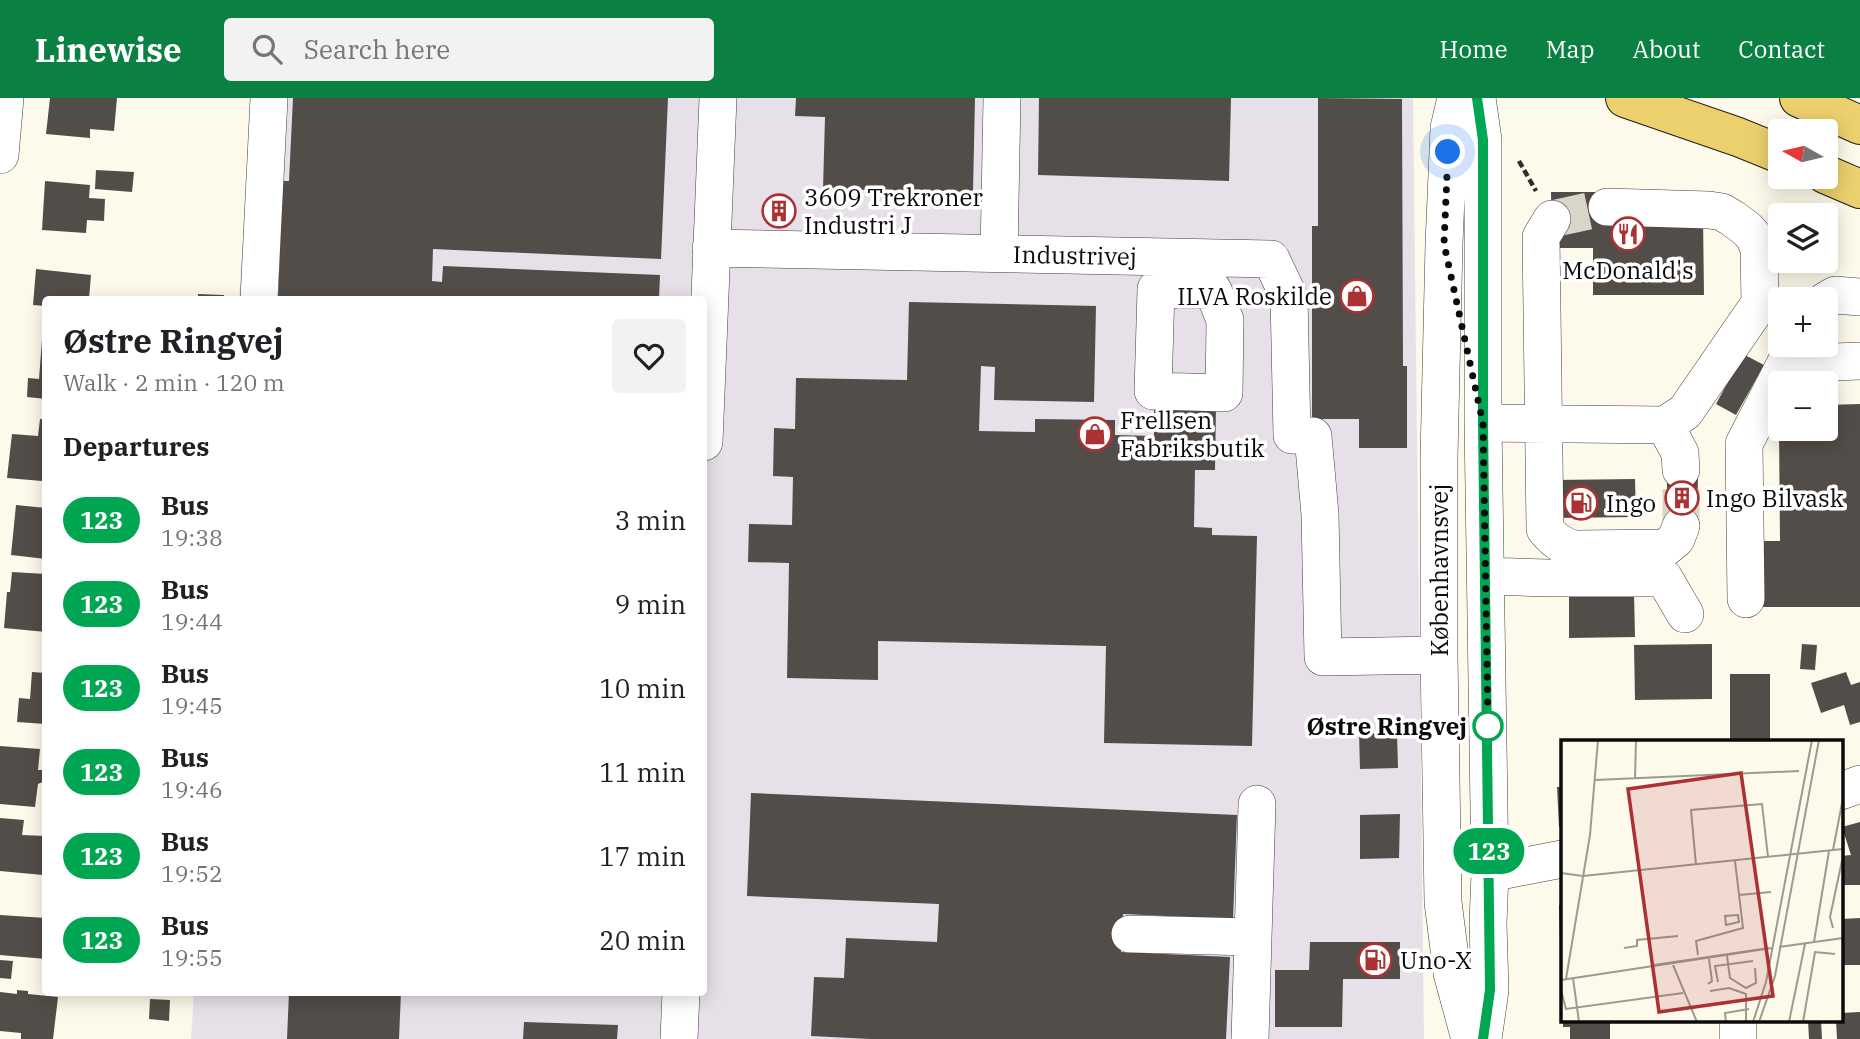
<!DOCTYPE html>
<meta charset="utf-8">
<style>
body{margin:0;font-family:"IBM Plex Serif",serif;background:#f2f2f2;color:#202124;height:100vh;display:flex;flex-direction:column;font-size:26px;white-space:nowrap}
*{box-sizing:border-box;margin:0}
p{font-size:23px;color:#757577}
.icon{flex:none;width:38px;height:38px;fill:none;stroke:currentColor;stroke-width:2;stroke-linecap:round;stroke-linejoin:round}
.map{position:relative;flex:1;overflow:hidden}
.side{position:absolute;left:42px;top:198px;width:665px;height:700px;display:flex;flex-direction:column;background:#fff;border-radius:7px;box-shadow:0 4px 18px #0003}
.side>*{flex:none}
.badge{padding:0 14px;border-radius:23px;font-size:24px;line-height:46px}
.needle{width:46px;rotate:278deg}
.controls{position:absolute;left:1768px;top:21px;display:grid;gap:14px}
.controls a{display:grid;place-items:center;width:70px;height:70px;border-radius:7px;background:#fff;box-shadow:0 4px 18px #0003;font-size:35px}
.you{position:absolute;width:35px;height:35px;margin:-18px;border:5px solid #fff;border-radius:50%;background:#1a73e8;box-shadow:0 0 0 10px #1a73e833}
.map>.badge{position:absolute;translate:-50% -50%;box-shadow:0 0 0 4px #fff}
h2{padding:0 21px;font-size:26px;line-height:63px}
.round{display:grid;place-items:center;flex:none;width:74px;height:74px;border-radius:7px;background:#f2f2f2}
.summary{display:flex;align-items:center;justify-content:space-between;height:119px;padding:0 21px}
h1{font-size:33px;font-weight:700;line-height:52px}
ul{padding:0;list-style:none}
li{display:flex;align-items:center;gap:21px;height:84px;padding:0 21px}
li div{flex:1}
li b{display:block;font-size:26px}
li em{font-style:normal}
li .badge{min-width:77px;font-weight:700;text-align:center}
header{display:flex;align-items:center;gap:42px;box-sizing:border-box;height:98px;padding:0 35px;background:#0b8043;color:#fff}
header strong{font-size:33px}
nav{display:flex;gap:38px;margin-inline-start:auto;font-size:24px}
.search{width:490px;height:63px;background:#f2f2f2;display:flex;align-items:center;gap:18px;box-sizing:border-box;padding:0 24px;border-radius:7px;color:#757577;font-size:26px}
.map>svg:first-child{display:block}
</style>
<header>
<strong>Linewise</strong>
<div class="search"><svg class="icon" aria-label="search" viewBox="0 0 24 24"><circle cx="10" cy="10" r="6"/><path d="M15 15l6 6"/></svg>Search here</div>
<nav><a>Home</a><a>Map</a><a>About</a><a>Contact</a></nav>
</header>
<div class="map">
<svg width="1860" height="941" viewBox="0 0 1860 941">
<rect width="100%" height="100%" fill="#fdfaeb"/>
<path fill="#e8e0e9" d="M252,0H1413L1424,941H191L194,894H704V201H239Z"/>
<path fill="#524d48" d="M50,0H117L114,33L90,31V40L46,36Z
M293,0H668L661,161L433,151L432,183L442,184L443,168L660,177L659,201H278L283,83H289Z
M796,0H975L973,94L823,91L825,19L795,18Z
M1039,0H1231L1229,83L1038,77Z
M1318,0L1402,1L1403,268H1407V350H1359V321H1312V128H1318Z
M96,72L134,74L132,94L95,91Z
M45,83L90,87L89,100L105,101L104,123L87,122L86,135L42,132Z
M1551,94H1606L1703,119L1704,197H1593V150H1552Z
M766,104H792V122L766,121Z
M36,171L91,177L89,201H46V208L33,207Z
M198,196L224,197V201H198Z
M909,204L1096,208L1094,304L994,302L995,269L981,268L979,333L1035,334V321L1115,322V337L1154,338V306L1216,308L1215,372H1195L1194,429L1212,430V437L1257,438L1252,648L1104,645L1106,548L878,543V582L787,580L789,465L748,464L749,426L792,427L793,379L773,378L774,330L795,331L796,280L907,282Z
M42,242L46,243V301L27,299L28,280L39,281Z
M1743,256L1764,267L1736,317L1716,306Z
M1860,306V509H1757L1756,443H1780L1779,331H1825V307Z
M40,321H46V365H44L42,383L7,380L12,336L38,338Z
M1667,378H1698L1697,423H1667Z
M1635,381L1636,419L1554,420V382Z
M16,407L46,410V461L11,457Z
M12,474L46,476V534L4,530L7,494H10Z
M1634,494L1635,539L1569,540V495Z
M1712,546V601L1635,602L1634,547Z
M1802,546L1817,547L1815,572L1800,571Z
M32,574L46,575V626L17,624L19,600L30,601Z
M1846,574L1851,587L1860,584V624L1850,627L1844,607L1821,615L1811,585Z
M1730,576H1770V643H1730Z
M1359,635L1397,636L1398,670L1360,671Z
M0,648L40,651L38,672H42L46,677L45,683L38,686L35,709L0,706Z
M1557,689H1562V729H1559Z
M751,695L1237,717L1233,821L1123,816L1121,854L1230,859L1226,941H870L811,938L814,879L844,880L846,840L937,844L939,806L747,798Z
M1400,716L1399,760L1360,761V717Z
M0,720L24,722L22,737L46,738L43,777L0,773Z
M1860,724V787H1841V758L1851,757L1842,729Z
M1559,807H1562V846H1560Z
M0,817L46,820V861L0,857Z
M1860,820V867H1841V821Z
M1310,844H1400V881H1343L1342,929H1275V872H1309Z
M0,862L13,863L11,881L0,880Z
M17,892L28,893V896L58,899L53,941H21V935L0,933V894L17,896Z
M289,894H401L399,941H287Z
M150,901L170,902L169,923L149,921Z
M1860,914V941H1837L1836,922H1841V915Z
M1563,922H1603V924H1610V941H1570V929H1563Z
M1808,922H1821L1822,941H1809Z
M524,924L618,927L617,941H523Z"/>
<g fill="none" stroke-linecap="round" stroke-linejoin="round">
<path stroke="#d9d6c9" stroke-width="37" stroke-dasharray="37 18" stroke-linecap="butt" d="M1552,121L1607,109
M1681,428V372"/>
<defs>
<path id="minor" d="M1456,0L1449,30L1444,146L1439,359V557L1443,804L1452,875L1470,941
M1477,0L1483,42V325L1490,775L1488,825L1490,892L1483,941
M0,57L5,0
M1552,121L1541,139L1545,431C1553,441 1561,448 1575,451L1665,450L1676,441L1681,428
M711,150L1271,161L1289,199L1292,337L1313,338L1320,416L1323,559L1439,557
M999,156L1002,0
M1156,191L1213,192L1225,222L1224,295L1153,293Z
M259,201L269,0
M1825,203L1835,197L1860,199
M1808,265L1860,263
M1483,325L1665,327L1685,314L1760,205L1759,152L1755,140L1747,131L1732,120L1722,114L1709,112L1607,109
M1665,327L1680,355L1681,372
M704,344L718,0
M1485,478L1547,480H1664L1685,516
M1746,501L1744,346L1795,247
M1841,693L1860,686
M1490,775L1562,761
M1130,836L1252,839
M679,941L681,894
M1250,941L1257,706
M1738,941V922"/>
<path id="major" d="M1625,0L1738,39L1780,56
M1799,0L1860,27
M1825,76L1860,91"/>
</defs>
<use href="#minor" stroke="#3e3e3e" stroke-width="38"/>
<use href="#major" stroke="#1c1c1c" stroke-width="40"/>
<path stroke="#2d2d2d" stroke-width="4.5" stroke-dasharray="7 3.5" stroke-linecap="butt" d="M1519,63L1536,93"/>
<use href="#minor" stroke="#fff" stroke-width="37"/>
<use href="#major" stroke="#ebd06d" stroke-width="38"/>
</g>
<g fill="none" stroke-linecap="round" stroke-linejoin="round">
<defs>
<path id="line" d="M1477,0L1483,42V325L1490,892L1483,941"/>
</defs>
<use href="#line" stroke="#fff" stroke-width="16"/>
<use href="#line" stroke="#00a651" stroke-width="10"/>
<path stroke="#0b0b0b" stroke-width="7" stroke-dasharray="0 12.6" d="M1448,54L1444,146L1483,325L1488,628"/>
</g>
<defs>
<symbol id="building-ring" viewBox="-11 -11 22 22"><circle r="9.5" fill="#fff" stroke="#ac3133" stroke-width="1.5"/><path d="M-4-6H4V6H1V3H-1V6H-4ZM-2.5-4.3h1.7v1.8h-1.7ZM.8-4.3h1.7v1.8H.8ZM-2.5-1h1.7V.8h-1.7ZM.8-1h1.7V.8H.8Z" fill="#ac3133"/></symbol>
<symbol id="restaurant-ring" viewBox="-11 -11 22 22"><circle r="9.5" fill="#fff" stroke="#ac3133" stroke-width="1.5"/><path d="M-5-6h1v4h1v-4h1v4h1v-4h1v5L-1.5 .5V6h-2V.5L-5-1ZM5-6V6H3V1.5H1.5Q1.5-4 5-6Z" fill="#ac3133"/></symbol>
<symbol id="shop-ring" viewBox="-11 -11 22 22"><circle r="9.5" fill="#fff" stroke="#ac3133" stroke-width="1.5"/><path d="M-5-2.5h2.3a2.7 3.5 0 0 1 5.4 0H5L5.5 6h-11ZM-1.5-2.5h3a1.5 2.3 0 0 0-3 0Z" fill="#ac3133"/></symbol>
<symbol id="fuel-ring" viewBox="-11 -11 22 22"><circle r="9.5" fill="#fff" stroke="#ac3133" stroke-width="1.5"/><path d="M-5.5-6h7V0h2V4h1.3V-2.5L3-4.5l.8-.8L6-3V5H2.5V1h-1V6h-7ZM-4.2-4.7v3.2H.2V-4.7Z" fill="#ac3133"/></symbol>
</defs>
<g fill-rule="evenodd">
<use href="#building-ring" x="760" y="94" width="38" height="38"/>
<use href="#restaurant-ring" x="1609" y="117" width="38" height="38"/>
<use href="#shop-ring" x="1338" y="179" width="38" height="38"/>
<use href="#shop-ring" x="1076" y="317" width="38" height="38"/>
<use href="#building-ring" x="1663" y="381" width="38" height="38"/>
<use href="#fuel-ring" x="1562" y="386" width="38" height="38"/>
<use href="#fuel-ring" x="1356" y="843" width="38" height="38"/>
</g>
<circle fill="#fff" stroke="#00a651" stroke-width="3.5" cx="1488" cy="628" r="14"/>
<g text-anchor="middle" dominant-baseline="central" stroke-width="7" stroke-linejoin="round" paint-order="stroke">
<g font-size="24" fill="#0b0b0b" stroke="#fff" text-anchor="start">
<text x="804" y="99">3609 Trekroner<tspan x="804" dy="28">Industri J</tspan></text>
<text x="1628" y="172" text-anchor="middle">McDonald's</text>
<text x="1332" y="198" text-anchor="end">ILVA Roskilde</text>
<text x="1120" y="322">Frellsen<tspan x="1120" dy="28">Fabriksbutik</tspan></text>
<text x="1706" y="400">Ingo Bilvask</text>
<text x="1606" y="405">Ingo</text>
<text x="1400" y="862">Uno-X</text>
</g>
<g font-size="24" fill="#0b0b0b" stroke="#fff">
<text transform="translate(1075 157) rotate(1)">Industrivej</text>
<text transform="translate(1439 472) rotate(-90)">Københavnsvej</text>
</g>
<g font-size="24" font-weight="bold" fill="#0b0b0b" stroke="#fff" text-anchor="end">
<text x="1467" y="628">Østre Ringvej</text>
</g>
</g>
<g transform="translate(1561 642)">
<rect width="282" height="282" fill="#fdfaeb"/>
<path fill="none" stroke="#9c9a91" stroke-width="2" d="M74,38L75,0M34,40L238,31M272,110L282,58M135,125L130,70L201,64L207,117M0,133L22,136L282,109M178,155L210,152M177,175L178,182L165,185L164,176ZM272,188L269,177L282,116M253,202L268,111M218,207L282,198M63,208L76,206V200L117,196M137,215L135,201L182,188L174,121M166,216L169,238L185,248L195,243L194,228M93,225L208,208M112,225L136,282M12,238L18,282M5,239L29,95L37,0M0,240L211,208M157,242L154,226L192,221M147,244L151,241L148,219M0,250L5,269L122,253M149,251L168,248L185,254V282M165,282L164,273L188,269M192,282L205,242L251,0M198,282L214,236L258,0M228,282L244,204M242,282L254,212L274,214"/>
<path fill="#ac3133" fill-opacity="0.15" stroke="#ac3133" stroke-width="3.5" d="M180,33L212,256L98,272L67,49Z"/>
<rect width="282" height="282" fill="none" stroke="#0b0b0b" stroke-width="3.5"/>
</g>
</svg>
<div class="controls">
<a><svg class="needle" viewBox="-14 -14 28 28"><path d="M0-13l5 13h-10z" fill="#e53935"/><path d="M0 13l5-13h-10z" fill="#757577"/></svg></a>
<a><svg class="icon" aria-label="layers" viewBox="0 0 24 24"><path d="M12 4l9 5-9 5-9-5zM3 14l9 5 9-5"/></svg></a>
<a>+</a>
<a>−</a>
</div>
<div class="you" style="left:1448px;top:54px"></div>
<b class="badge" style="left:1489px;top:753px;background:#00a651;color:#fff">123</b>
<section class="side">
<div class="summary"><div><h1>Østre Ringvej</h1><p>Walk · 2 min · 120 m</p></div><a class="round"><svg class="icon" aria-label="heart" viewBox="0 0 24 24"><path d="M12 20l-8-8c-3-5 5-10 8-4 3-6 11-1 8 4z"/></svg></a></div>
<h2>Departures</h2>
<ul>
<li><span class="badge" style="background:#00a651;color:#fff">123</span><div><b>Bus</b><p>19:38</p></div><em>3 min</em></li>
<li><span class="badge" style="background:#00a651;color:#fff">123</span><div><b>Bus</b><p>19:44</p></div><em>9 min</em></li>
<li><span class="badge" style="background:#00a651;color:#fff">123</span><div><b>Bus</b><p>19:45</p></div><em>10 min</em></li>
<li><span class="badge" style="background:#00a651;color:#fff">123</span><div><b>Bus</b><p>19:46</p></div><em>11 min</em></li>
<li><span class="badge" style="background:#00a651;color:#fff">123</span><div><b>Bus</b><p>19:52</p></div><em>17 min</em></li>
<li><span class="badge" style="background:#00a651;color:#fff">123</span><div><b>Bus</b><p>19:55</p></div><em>20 min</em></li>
</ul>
</section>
</div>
